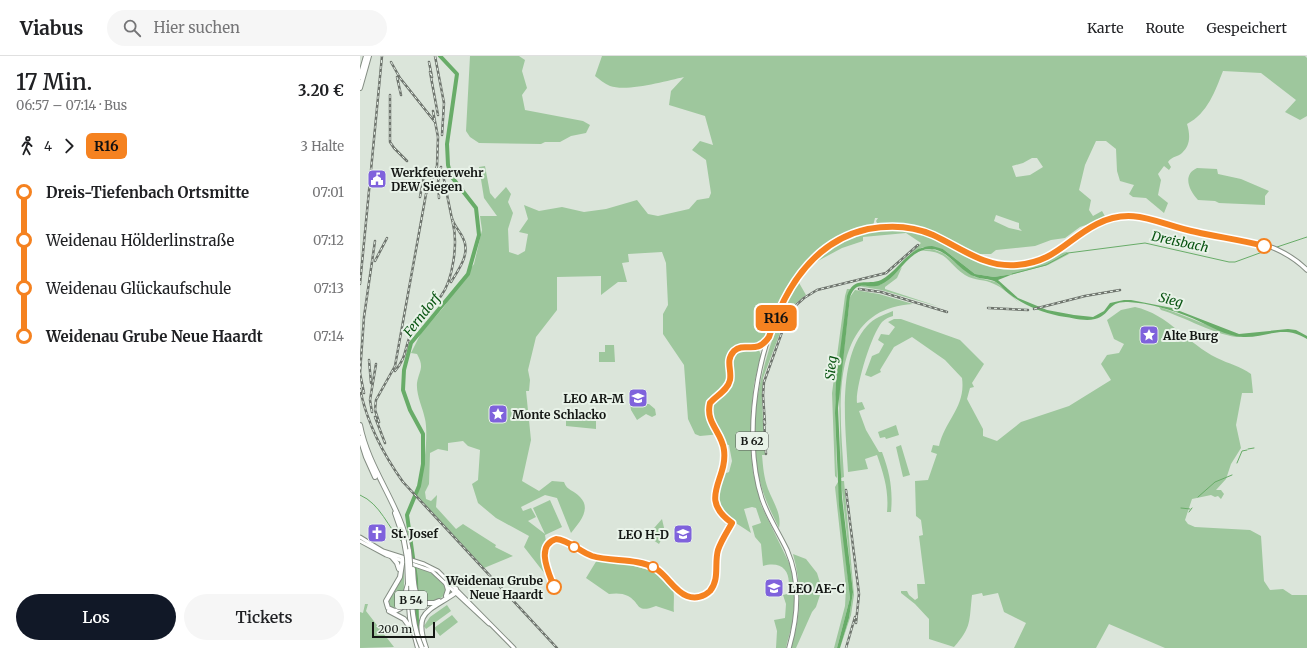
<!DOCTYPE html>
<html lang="de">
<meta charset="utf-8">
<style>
body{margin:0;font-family:Merriweather,serif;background:#f6f6f6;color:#202124;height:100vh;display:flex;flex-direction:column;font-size:15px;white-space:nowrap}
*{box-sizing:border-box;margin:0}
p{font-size:13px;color:#757577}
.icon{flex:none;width:22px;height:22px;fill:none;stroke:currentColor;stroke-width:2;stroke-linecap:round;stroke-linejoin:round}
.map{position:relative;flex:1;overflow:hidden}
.panel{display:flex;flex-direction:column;background:#fff;width:360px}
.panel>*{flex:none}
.badge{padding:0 8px;border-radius:6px;font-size:14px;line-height:26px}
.scale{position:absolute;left:12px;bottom:10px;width:63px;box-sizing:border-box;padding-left:4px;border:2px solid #141714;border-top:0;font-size:11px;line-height:14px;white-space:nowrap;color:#141714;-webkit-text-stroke:3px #e8f2e8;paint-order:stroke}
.map>.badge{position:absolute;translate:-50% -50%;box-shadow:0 0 0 2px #fff}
.legs{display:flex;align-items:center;gap:6px;height:44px;padding:0 16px;font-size:13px}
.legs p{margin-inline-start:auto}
.head{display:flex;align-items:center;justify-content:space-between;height:68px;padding:0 16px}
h1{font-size:22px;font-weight:600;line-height:30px}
.button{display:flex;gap:8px;margin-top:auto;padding:8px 16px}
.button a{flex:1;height:46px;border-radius:24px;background:#111827;color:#fff;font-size:16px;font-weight:600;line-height:46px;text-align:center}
.button a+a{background:#f6f6f6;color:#202124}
ul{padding:0 16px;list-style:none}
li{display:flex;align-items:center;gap:14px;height:48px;font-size:15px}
li i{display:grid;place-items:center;width:6px;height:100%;margin:0 5px;background:currentColor}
li i::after{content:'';width:10px;height:10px;margin:-5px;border:3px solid;border-radius:50%;background:#fff}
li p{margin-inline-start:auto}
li:first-child i{background:linear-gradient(#0000 50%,currentColor 0)}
li:last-child i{background:linear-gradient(currentColor 50%,#0000 0)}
header{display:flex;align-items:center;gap:24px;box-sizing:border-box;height:56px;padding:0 20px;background:#fff;border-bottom:1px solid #e0e0e0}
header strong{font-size:19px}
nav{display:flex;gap:22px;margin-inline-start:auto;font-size:14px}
.search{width:280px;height:36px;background:#f6f6f6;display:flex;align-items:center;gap:10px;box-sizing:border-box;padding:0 14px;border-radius:22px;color:#757577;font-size:15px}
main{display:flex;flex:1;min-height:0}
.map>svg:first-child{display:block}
</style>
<header>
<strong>Viabus</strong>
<div class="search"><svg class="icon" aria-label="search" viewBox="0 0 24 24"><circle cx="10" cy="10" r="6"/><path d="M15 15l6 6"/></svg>Hier suchen</div>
<nav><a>Karte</a><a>Route</a><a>Gespeichert</a></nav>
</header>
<main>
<section class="panel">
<div class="head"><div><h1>17 Min.</h1><p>06:57 – 07:14 · Bus</p></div><b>3.20 €</b></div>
<div class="legs"><svg class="icon" aria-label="walk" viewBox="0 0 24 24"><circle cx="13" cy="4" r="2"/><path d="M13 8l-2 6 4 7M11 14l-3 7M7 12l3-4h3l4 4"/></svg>4<svg class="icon" aria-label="forward" viewBox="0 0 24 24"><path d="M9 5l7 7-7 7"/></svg><b class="badge" style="background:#f58220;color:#111">R16</b><p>3 Halte</p></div>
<ul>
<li><i style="color:#f58220"></i><b>Dreis-Tiefenbach Ortsmitte</b><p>07:01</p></li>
<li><i style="color:#f58220"></i><span>Weidenau Hölderlinstraße</span><p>07:12</p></li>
<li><i style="color:#f58220"></i><span>Weidenau Glückaufschule</span><p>07:13</p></li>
<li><i style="color:#f58220"></i><b>Weidenau Grube Neue Haardt</b><p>07:14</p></li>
</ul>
<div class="button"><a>Los</a><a>Tickets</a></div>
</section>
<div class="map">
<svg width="947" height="592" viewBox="0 0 947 592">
<rect width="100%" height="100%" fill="#dbe5da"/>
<path fill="#9ec79d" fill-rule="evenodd" d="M110,0H159L165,4L162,15L167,32L162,39L165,54L223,65L230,69L226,77L211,80L200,86H185L181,88L119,87L110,81L106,75Z
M242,0H945L947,2V60L940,64L925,56L936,44L901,17L863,15C855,35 848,57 827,68C830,78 831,89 822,97C818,101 812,100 808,106L811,111L809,114L804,110L798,118L801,124L798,139L808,147L804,157L786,142L773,141L769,138L774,129L760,125L757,115L756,93L746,85H736L725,109L719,134L731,144L729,154L733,160L742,155L746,162L720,171L705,182L691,184L675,190L636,194L631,198H616C640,210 667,209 691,197C703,191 713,181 724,173C691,200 658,220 616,200C599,192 584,181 567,175C551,169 534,171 518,169L516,165L518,162H515L513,170C503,172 493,174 483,178C452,192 430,225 416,255C412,266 408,277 403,287L397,289L401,299L394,328L391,357V395L393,416L401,449L432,513L435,541L432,569L427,587L426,592H416L417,575L414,564L425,562L426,548L423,539L427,538C433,518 424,504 403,510L401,488L395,481L392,470L401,467L396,452L392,451L384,453L391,477C362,457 350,458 361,419L369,416L372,405L369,389H366L361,378L340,380L335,378L328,363L324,309L303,278V258L308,249L306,207L302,196L268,198L269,206L262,207L267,226H258L241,239V220L197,221V254L176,281L168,314L170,324L169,335H166L171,384L162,425L179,435L192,425L204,426C207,435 214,434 220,441C232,453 219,467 211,477L197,442L185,439L161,451L163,455L171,452L176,461L168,465L185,478L173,452L190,444L202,471L185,479L186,486L183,504L188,520L185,518L164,491L169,480L136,462L118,447L112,428L118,424L120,394L108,390L103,385L88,387V395L78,393L70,397L69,428L65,436L66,443L71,445L77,439L76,451L96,473L103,468L136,489L135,491L153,500L124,512L57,440C63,423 69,380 65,363C63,352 56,339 57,327C59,314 65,312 57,298L51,297L61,277L83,252L114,208L122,174L120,160H137L124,142L119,111L125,110L130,137L135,143L146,131L151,138L148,146L153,157L148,173L149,196L158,199L165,195L168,178L159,176L168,163L164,149L179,155L202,151L224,156L246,153L277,144L288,158L298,160L329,153L337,144L349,142L351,137L346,104L332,94L340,85L353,89L345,60L309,49L311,35L324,21C306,25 267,36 250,30C245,28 239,23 235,20ZM672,102H677L683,111L670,119L656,121L652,110L663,107ZM636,159L659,167V172L662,175L649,172L634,165Z
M837,112L857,113L858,118L881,123L909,135L905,140V149L859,147L855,145L838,144C829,134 822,119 837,112Z
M530,173C548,174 565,177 581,185C602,195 621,211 645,212C658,213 673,211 685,206C692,202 699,197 707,196L709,198L688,209L649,219L653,218L634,221L615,218L583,193L563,191L550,198L561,187L546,177L503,181V185L482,192L454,207C475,185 500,175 530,173Z
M572,193L583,197L615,221L636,226L662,249C653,242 644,232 634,228C625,223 615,225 605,219C587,207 588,194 560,195Z
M542,211L537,222L525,231V233L580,251L521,234L498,230L520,229Z
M438,225L446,239L435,248L426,261L403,322L402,344L405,399H402C403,411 404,422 408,433C413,446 422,458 419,472C412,458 405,444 401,429C382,363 407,284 438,225Z
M487,233H490L486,251L475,347L477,422L475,420L472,337L485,240Z
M495,234L519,238L553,248C464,253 481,359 484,421L481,422L479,337L490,241Z
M775,251C808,258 828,288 857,302C869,308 880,310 891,318L893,337H882L876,369L881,392L871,408L866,423L856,434H861L864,438L861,443L858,440L855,441L851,439L832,443L825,464L828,468L835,471L890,474L901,480L904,525L910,534L923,533L932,539H947V592H805L749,568L736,592H654L666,567L644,556L638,537L623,540L622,537L612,539C609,565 612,571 594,591L569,583V563L555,548L541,537V535H547L549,539L555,544L558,542L557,528H565L559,480L563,479L561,464L556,460L555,425L568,424L577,398L571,396L573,389L579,390C585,364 606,351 602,322L585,304L552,281L534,291L520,314L521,316L511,321L505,319L512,300L519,297L524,288L518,284L521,278L529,279L535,271L528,266L534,263H541L600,284L624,308L612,327L614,331L610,332L607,343L623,373V380L637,385L661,366L709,350L751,324L741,308L747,299L759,297L764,288L754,283L747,264L761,254Z
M799,251C827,260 854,273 883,281C862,283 823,260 801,254Z
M533,255V260C529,261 525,263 522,266C511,279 495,332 497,347L502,346L505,353L499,355L506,374L519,396H522C530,417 533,434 531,456H527C529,435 524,419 517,399L505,403L508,413L488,416C486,374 476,304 507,270C514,262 523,259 533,255Z
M245,289H254L255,306H239V296H245Z
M270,348H289L295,353L296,359L292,361L286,358L277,364L271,354Z
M206,362H236V373L206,370Z
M536,369L539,379L526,383L525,381L520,382L518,376Z
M541,389L550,419L543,421L536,391Z
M481,425H484L494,539L491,559L480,592L489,562L493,536Z
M478,426L490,542L477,592H474L485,550L486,532L475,431Z
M302,463L305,476L299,488L287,480Z
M433,498L446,503L457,517L462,533L456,551L452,556L436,592H431C441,560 442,530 433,498Z
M237,504C258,507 305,511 313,534C315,540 313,550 314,556L296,550C275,558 281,547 268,540C263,537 255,537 249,538L226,522Z
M55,511C67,513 87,524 86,538L77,545H66L59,540Z
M44,514V539L41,549L35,553C30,552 29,550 28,545L39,527Z
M5,548H8L6,555L34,591L0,592V556L3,557Z
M87,549L91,555L66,573L64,570L70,561Z
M92,559L98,566L80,580L74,572Z"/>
<path fill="#68ac68" d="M572,190L583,193L615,218L634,221L653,218L638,224L658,242L687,254L714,259L733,261L744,255L750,247L764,244H771L812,252L879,278L928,273L936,274L947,280V283C923,268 907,282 883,281C865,280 848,269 832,262C812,254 790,247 768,246C747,245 751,259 735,263C724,266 710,261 699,260C680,256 663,249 648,237C643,233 639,227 634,225C625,222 616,223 608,217C597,210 585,193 571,193C549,192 539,221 520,229C508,234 497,222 490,241L478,352L482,441L493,536L489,562L480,592H477L490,542L479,449L475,357L476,327L487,240C494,219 507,230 521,224C541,213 547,191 572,190Z"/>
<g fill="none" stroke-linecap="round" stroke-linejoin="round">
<path stroke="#68ac68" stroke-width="1" d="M917,191L947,181
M652,218L686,209L708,197L785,187L869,206H875L908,194
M888,393L894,392
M877,407L882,395L887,394
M0,439C21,448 27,471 43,487
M838,441L855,426L872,419
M821,452L830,453
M829,456L832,452
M51,495L53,498"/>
<path stroke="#68ac68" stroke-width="4" d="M62,584L57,567L56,523L47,459L59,430L63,408V378L50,354L43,334L44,314L51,287L108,218L119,179L116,152L91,120L88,109L87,88L97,18L80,0"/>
<defs>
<path id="secondary" d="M0,481L23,495L64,508L78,515L154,592
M0,485L26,499L72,515L129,568"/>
<path id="primary" d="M396,292L402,290L408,284
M429,592C438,560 441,526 427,494C419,477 408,461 402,443C380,375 399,268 444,212C457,196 474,184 494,177C515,170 539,168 560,175C610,190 640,232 697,196C716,185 730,167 753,162C784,155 808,171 836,177C855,180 874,184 892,187C900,189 908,189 916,193C927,198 938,205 947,214"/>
<path id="trunk" d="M0,21L6,0
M0,32L9,0
M0,369C9,415 41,449 49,495
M0,382L6,401L15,421
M35,457L43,480
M32,501L37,507L39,513
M43,502L40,521L26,545L28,552L35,555L41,552L48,528
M86,527L88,534L86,540
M48,537L50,562L58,592
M66,547H74L79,545
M29,555L44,563L52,574
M66,592C53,555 68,556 95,537L96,533"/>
</defs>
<use href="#secondary" stroke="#848d83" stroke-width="5"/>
<use href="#primary" stroke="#848d83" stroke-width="5.5"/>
<use href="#trunk" stroke="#848d83" stroke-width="6"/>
<use href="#secondary" stroke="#fff" stroke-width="3"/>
<use href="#primary" stroke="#fff" stroke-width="3.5"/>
<use href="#trunk" stroke="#fff" stroke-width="4"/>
<defs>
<path id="rail" d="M75,0L84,47L82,79
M31,6L40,22L75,66
M69,6L72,21
M70,16L78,59
M37,21L41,39
M30,39V86L34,92L47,105
M83,119L93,168
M60,141L64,119
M79,142L78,126L81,111
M15,205L27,182
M91,226C99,213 111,197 103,182C100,175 94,170 92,162
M0,228L22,0
M499,233L521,236L587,256
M628,252L668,254
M674,253L725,240L760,234
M9,304L11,327
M35,315C48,300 44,290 52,276C59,262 72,252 81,240C93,224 98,187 93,168
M0,333C7,367 23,398 43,426L197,592
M4,337L0,317L4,261L15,185
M12,356L10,344L16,308
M15,361L25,387
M404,364L406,398
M19,366L15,354L16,344L35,310L66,138L77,110L78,81L73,55
M405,368L403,339L404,326L426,265L434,251L444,242L457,234L526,217L558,189
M486,434L499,538L496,567
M486,592L495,561"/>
</defs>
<use href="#rail" stroke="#6e746d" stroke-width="2.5"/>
<use href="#rail" stroke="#e8f2e8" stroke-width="1" stroke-dasharray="3" stroke-linecap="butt"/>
<defs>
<path id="trunk-bridge" d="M43,480L47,502L48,528
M49,495C53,528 48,560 62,592
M53,513C54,525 53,542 66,547"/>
</defs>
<use href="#trunk-bridge" stroke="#848d83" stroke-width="6" stroke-linecap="butt"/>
<use href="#trunk-bridge" stroke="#fff" stroke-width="4"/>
</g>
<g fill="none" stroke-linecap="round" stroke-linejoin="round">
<defs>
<path id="line-1" d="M194,531C189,517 175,490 196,483C209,484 220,496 232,500C252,506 276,502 295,512C307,519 314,535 327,540C335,543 344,541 350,535C360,523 354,508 358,494C361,485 367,476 372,467C337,442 368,424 364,394C362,376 345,367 350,347C356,340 368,334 370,324C372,313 365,305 374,295C385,285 396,300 409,281C425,232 454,185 508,173C530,169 553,170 573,179C601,192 625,212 657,209C695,206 707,183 737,168C774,149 799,169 836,176C858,181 881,184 904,190"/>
</defs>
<use href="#line-1" stroke="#fff" stroke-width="9"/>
<use href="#line-1" stroke="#f58220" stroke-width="6"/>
</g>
<defs>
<symbol id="civic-square" viewBox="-11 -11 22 22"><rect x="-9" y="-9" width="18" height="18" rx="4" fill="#7f62dc" stroke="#e8f2e8"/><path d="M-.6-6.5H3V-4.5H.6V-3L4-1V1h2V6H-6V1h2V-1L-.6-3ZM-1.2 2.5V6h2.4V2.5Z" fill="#fff"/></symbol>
<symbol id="sight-square" viewBox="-11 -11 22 22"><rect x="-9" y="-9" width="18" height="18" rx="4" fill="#7f62dc" stroke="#e8f2e8"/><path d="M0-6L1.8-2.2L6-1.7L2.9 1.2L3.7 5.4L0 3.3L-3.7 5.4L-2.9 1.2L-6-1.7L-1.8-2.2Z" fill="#fff"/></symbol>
<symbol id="university-square" viewBox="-11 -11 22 22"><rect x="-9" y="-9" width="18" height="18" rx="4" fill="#7f62dc" stroke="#e8f2e8"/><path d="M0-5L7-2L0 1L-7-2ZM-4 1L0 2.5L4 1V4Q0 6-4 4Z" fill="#fff"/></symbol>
<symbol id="church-square" viewBox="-11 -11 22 22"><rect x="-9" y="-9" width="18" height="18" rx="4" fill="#7f62dc" stroke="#e8f2e8"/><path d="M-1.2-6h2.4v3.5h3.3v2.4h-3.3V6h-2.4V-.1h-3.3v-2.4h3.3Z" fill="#fff"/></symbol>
</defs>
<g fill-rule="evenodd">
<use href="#civic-square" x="6" y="112" width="22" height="22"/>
<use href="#sight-square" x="778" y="268" width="22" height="22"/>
<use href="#university-square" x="267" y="331" width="22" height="22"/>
<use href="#sight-square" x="127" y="347" width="22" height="22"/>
<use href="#church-square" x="6" y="466" width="22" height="22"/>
<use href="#university-square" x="312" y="467" width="22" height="22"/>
<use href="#university-square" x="403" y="521" width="22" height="22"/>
</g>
<g fill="#fff" stroke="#f58220" stroke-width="2">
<circle cx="904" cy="190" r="7"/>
<circle cx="214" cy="491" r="5"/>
<circle cx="293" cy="511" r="5"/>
<circle cx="194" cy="531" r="7"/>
</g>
<g text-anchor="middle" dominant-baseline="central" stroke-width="4" stroke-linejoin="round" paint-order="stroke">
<g fill="#e8f2e8" stroke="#545954" stroke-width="1">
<rect x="376" y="376" width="32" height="18" rx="3"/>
<rect x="35" y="535" width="32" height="18" rx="3"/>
</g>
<g font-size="11" font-weight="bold" fill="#141714">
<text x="392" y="385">B 62</text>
<text x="51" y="544">B 54</text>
</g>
<g font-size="12" font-weight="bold" fill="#141714" stroke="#e8f2e8" text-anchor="start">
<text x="31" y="116">Werkfeuerwehr<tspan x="31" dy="14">DEW Siegen</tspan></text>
<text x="803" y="279">Alte Burg</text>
<text x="264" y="342" text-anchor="end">LEO AR-M</text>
<text x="152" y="358">Monte Schlacko</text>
<text x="31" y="477">St. Josef</text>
<text x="309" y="478" text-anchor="end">LEO H-D</text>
<text x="428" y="532">LEO AE-C</text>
</g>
<g font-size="12" font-weight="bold" fill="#141714" stroke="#e8f2e8" text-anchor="end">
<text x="183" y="524">Weidenau Grube<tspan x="183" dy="14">Neue Haardt</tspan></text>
</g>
<g font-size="13" font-style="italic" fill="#075310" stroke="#e8f2e8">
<text transform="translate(820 186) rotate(12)">Dreisbach</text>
<text transform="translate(811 244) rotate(15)">Sieg</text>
<text transform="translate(62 259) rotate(-52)">Ferndorf</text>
<text transform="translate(471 312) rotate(-84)">Sieg</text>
</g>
</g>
</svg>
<div class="scale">200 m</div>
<b class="badge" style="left:416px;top:262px;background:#f58220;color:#111">R16</b>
</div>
</main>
